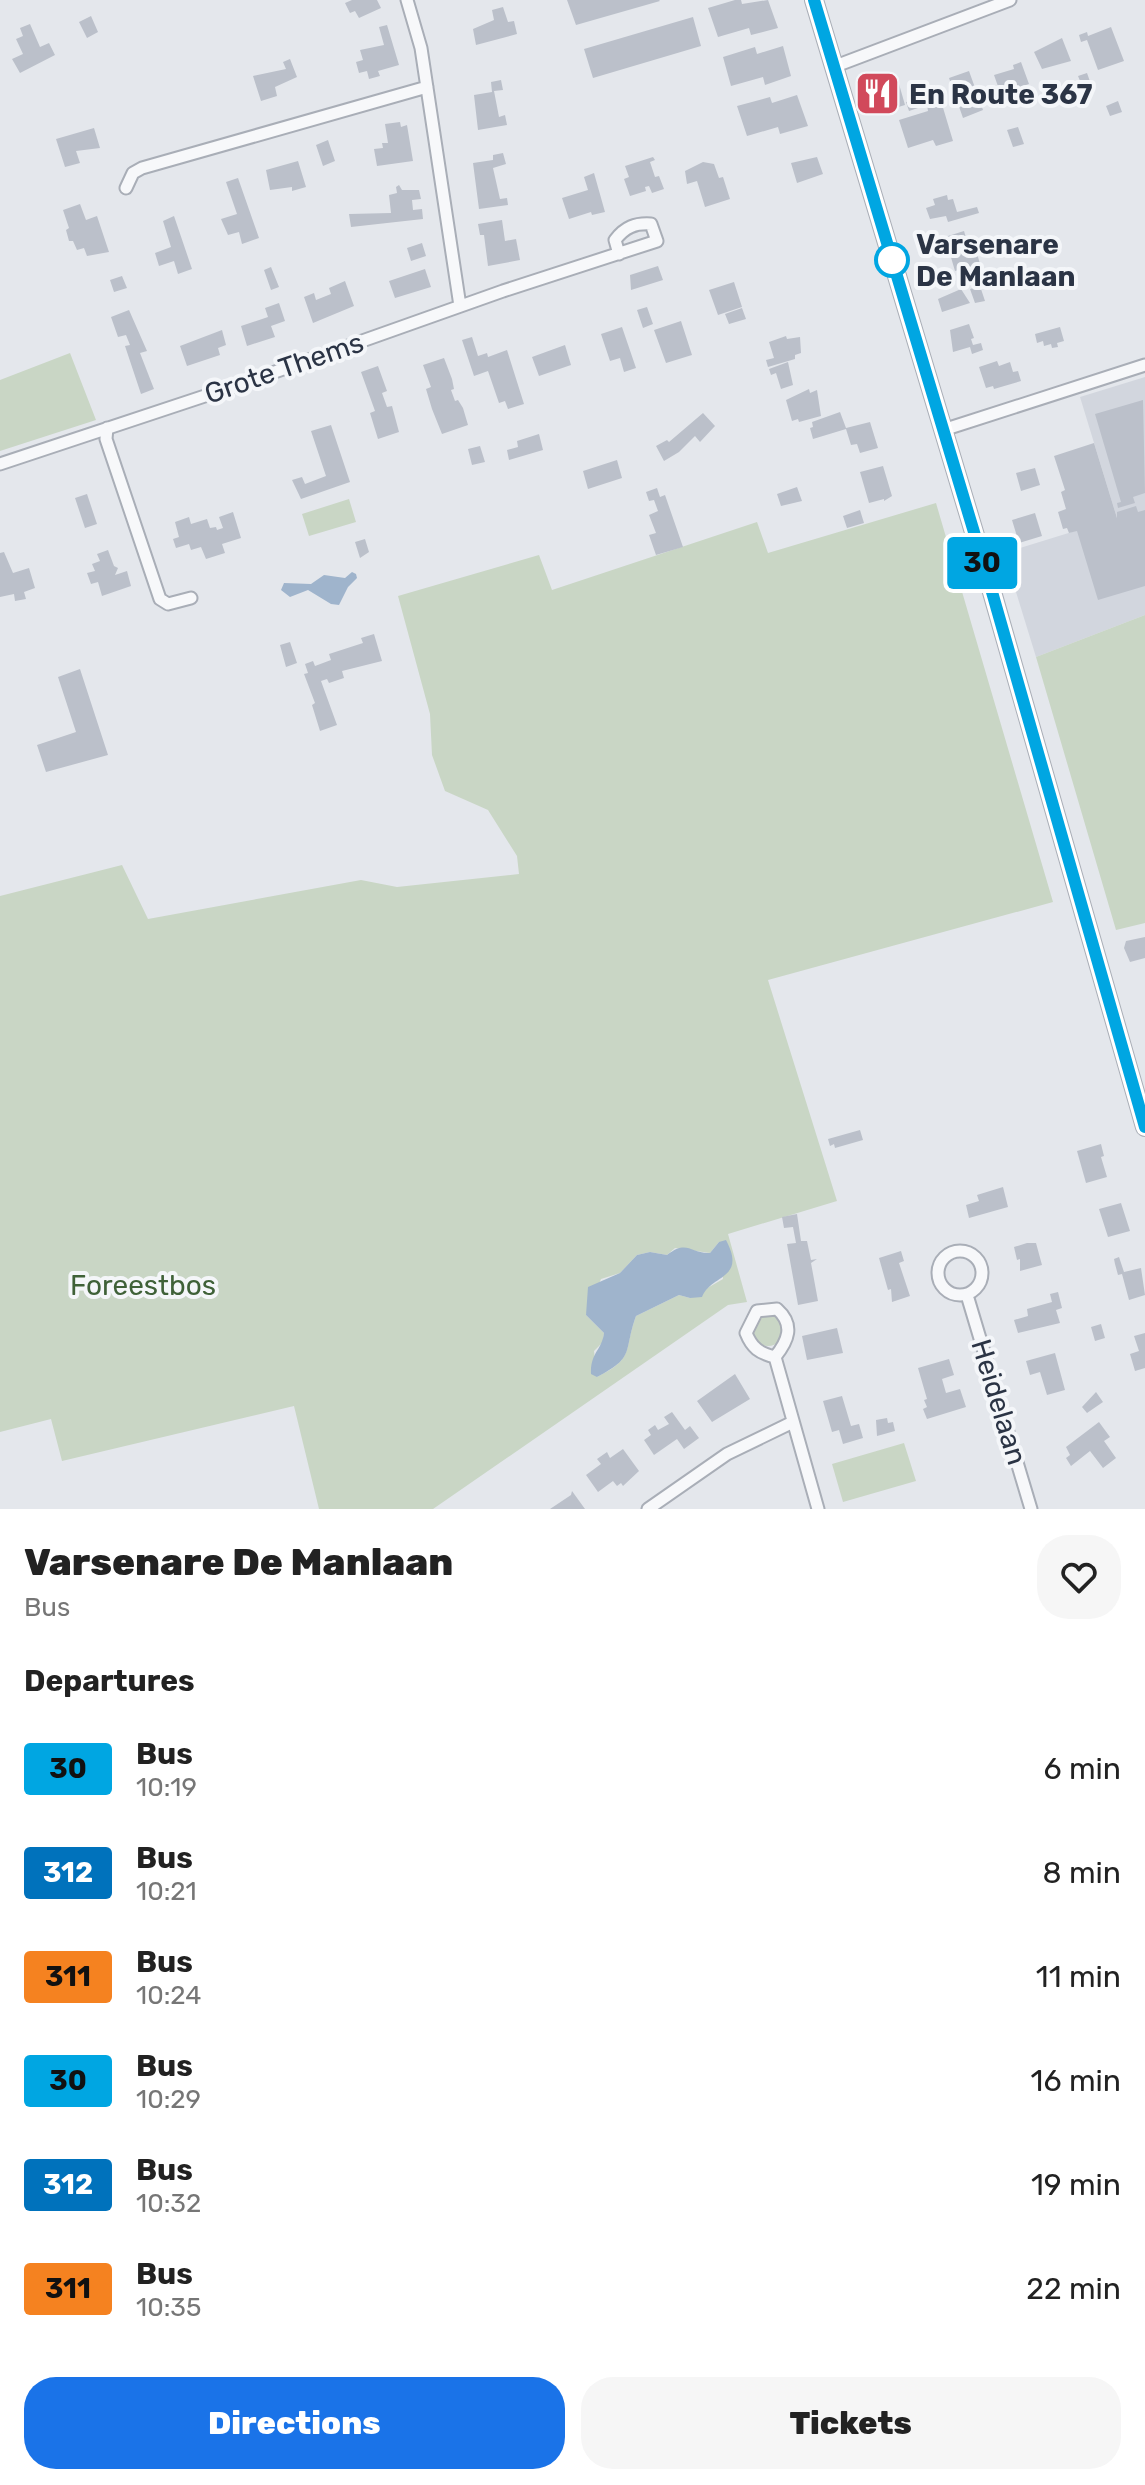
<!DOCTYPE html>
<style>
body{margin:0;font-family:Rubik,sans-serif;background:#f6f6f6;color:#222;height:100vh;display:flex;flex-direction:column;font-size:30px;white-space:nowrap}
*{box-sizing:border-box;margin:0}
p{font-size:26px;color:#767676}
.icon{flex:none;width:44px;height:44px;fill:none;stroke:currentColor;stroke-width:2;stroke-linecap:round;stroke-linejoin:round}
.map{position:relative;height:1509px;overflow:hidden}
.sheet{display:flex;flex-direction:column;background:#fff;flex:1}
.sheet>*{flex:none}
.badge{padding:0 16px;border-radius:6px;font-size:28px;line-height:52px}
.map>.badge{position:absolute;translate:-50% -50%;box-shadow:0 0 0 4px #fff}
h2{padding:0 24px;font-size:30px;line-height:72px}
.round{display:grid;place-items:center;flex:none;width:84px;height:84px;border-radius:32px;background:#f6f6f6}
.overview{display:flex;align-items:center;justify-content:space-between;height:136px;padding:0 24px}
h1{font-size:38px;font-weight:800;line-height:60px}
.cta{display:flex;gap:16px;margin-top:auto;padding:16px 24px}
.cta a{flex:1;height:92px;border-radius:32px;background:#1a73e8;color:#fff;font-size:32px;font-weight:800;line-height:92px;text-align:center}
.cta a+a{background:#f6f6f6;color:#222}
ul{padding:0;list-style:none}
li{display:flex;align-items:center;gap:24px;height:104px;padding:0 24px}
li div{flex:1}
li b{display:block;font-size:30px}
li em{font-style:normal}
li .badge{min-width:88px;font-weight:700;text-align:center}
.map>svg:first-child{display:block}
</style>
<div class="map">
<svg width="1145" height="1509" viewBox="0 0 1145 1509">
<rect width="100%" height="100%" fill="#e4e7ec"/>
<path fill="#d2d6de" d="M1145,377V615L1036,657L1004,553L1117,518L1080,397Z"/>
<path fill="#c9d6c5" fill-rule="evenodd" d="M70,353L96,420L0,451V380Z
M349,499L356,522L309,536L302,514Z
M936,503L1053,902L768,980L837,1201L728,1234L747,1302L728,1305L433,1509H319L294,1406L62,1461L51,1419L0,1432V896L122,865L148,919L361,880L397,887L519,874L517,856L488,810L445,791L432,755L430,714L398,596L539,555L552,590L757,522L768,553ZM719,1242L723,1279L690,1298L679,1295L636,1316C623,1352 635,1358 597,1377L594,1351L603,1342L604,1333L586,1315L601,1279L620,1273L637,1255L650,1252L667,1255L675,1248L710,1253Z
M1145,615V923L1116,930L1036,657Z
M752 1330a16 16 0 1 1 32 0a16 16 0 1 1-32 0Z
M904,1443L916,1481L843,1502L832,1464Z"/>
<path fill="#9fb4cc" d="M352,572L356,574L357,578L348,587L339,605L331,604L308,590L290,597L281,590L284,583L311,584L324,575L345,578Z
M726,1240C747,1280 711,1274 702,1297L690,1298L679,1295L636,1316C623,1352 636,1357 597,1377L591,1374C590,1353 602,1350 604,1333L586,1315L588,1287L620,1273L637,1255L650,1252L667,1255C688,1239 690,1254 710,1253L719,1242Z"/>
<path fill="#bbc0ca" d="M352,0H377L381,8L359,18L355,11L350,13L345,3Z
M567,0H659L660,1L576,25Z
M735,0H741L742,4L768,0L778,28L751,35L749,28L718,37L708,8Z
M503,7L508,22L514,21L517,34L476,45L473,29L494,20L492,10Z
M91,16L98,32L87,38L79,22Z
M693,17L701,46L593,78L584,49Z
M30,24L40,47L49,43L55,55L20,73L12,59L23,54L16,39L23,36L20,28Z
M387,25L399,65L378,71L380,76L369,79L367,71L359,73L356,62L363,60L360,50L384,45L379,27Z
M1111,27L1124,61L1098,70L1087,40L1081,42L1079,35L1087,32L1088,36Z
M1062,38L1071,61L1042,69L1034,52Z
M783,46L791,76L765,85L763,77L731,86L723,57L755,47L757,54Z
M290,59L297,77L275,87L277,96L261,101L253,76L286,69L283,62Z
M1021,62L1029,84L1020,87L1022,91L1009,96L1006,89L1000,92L994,75L1014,69L1013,65Z
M969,71L983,110L963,118L949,78Z
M1087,73L1093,90L1085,93L1078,76Z
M501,80L503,90L494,91L499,117L505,115L507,125L478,130L474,95L492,92L491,82Z
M887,81L889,87L899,84L905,105L895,108L894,103L879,108L870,86Z
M918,86L924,106L909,111L906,102L912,101L909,89Z
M797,95L808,126L780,134L778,127L747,136L737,106L770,97L772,103Z
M941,101L953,141L936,146L933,140L908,148L899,120L928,111L927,105Z
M1118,101L1122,112L1110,116L1106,106Z
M400,122L401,127L407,125L413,161L377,166L374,149L383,148L382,143H388L385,124Z
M1018,127L1024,144L1013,147L1007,130Z
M94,128L100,148L76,151L80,163L65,167L56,139Z
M328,140L335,161L323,166L316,145Z
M503,153L506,164L493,168L500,199L507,198L508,205L479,209L473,163L493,160V155Z
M653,157L655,160L650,162L655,177L659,176L664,189L652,193L649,186L645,187L646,191L630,196L624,179L629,177L625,166Z
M817,157L823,174L797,183L791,163Z
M298,161L306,187L292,191V187L270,190L266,170Z
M703,162L714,164L719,178L723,177L730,199L705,207L697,181L687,184L685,171Z
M594,173L605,212L592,215L591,212L569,219L562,198L588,190L584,177Z
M238,178L259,238L242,244L239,232L228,235L221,219L237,214L226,182Z
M399,185L402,190H419L421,199L412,200L413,210L422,209L423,219L351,227L349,214L391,213L389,195L397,193L396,187Z
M947,195L948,200L953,199L957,212L977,207L979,213L948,222L946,216L930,219L926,208L935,205L933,199Z
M80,204L86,220L97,216L109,252L87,256L84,248L77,250L73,241H69L66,230L69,228L63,210Z
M174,216L192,269L178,274L174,261L159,266L155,253L171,247L163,221Z
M502,220L505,241L516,239L520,260L488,266L484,235H480L478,224Z
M964,231L969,248L975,246L980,264L955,271L945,237Z
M422,243L426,256L411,261L407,248Z
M658,266L663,280L631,290L630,275Z
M271,267L279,287L271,290L264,270Z
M425,269L431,287L395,298L389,281Z
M122,276L127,288L114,292L110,280Z
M345,281L354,306L313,323L304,297L314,293L316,300L331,294L329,288Z
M734,282L742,307L718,315L709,290Z
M980,286L985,301L975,303L970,289Z
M961,289L970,303L942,312L938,299Z
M279,303L285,321L271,326L275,337L247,346L241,326L268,317L265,308Z
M647,307L653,324L643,328L637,310Z
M742,308L746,319L729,324L725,314Z
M129,310L147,351L140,353L154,389L141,394L125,346L130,345L126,335L118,337L111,317Z
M681,321L692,355L666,363L654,330Z
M969,324L974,338L971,339L973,345L981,343L983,350L972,354L970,347L953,352L950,330Z
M622,327L636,368L624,372L620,358L610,361L601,334Z
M1060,327L1064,341L1057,343L1058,347L1052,348L1051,344L1044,346L1043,341L1037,343L1035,334Z
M222,330L226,345L218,348L220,355L187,366L180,346Z
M786,336L787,339L800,337L801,353L795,355V359L768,367L766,360L774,358L769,342Z
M472,337L478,356L487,353L488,357L507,350L524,404L508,409L505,401L499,403L488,371L474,376L462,340Z
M565,345L571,365L539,376L532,357Z
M444,358L452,379L454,389L451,390L455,401L458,400L463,408L468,425L442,434L432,409L426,389L431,387L423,365Z
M997,361L999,366L1010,362L1013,372L1018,371L1021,381L994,389L993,386L986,388L979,367Z
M788,362L793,385L781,389L776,373L771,375L769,369Z
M378,366L387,391L382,393L387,407L392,406L399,432L378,439L370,413L375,411L361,372Z
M809,389L810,393L817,390L821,416L799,422L798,419L792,421L786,400Z
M1143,400L1145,493L1133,497L1135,503L1118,508L1117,503L1121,502L1095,414Z
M840,412L846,428L870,422L878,448L860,453L857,444L851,445L846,429L813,439L810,428L813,427L812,422Z
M703,413L715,426L700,442L695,436L679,452L664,461L656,446L667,440L669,442Z
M331,425L350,482L301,499L292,480L302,477L305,484L326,476L311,431Z
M539,434L543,450L509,460L507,450L518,447L517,441Z
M1094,443L1117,518V512L1136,506L1138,512L1145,510V586L1098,600L1077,531L1069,533L1067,528L1063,529L1058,512L1066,509L1061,492L1065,490L1054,456Z
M480,446L485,462L472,465L468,449Z
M617,460L622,478L588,489L583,471Z
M883,466L892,496L884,501V499L869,503L860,472Z
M1035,468L1040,485L1021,491L1016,473Z
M797,487L802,501L781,506L777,494Z
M657,488L660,497L665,495L683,547L656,555L649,535L656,533L649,515L658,511L654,500L649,501L646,492Z
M87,494L97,524L85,528L75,498Z
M860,510L864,523L847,528L843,516Z
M233,512L241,538L222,544L225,553L206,559L201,547L191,550L189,544L176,548L173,539L179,537L175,522L189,517L191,524L207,519L210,528L216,527L217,530L223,528L219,517Z
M1035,513L1042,536L1019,543L1012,520Z
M365,539L369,552L360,558L355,542Z
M108,550L114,566L118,568L115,575L127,571L131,586L102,596L98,582L91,584L87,573L95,571L92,564L100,561L97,554Z
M4,552L13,573L29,568L35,588L24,592L26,599L15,601L14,594L0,597V553Z
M374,634L382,661L342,671L344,678L329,683L327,679L321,681L337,725L320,731L312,705L315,703L304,674L308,673L305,664L313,661L315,666L331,660L329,654L363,643L361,638Z
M290,642L297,663L286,667L280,645Z
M80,669L108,755L46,772L37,745L76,732L58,677Z
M1145,937V958L1130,962L1124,948L1126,941Z
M860,1130L863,1140L835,1148L834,1144L830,1146L828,1139Z
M1101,1144L1104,1156L1101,1157L1107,1177L1086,1183L1077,1151Z
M1003,1187L1008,1207L969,1218L966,1205L979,1201L977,1195Z
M1121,1203L1130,1231L1108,1237L1099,1209Z
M797,1214L801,1241H807L811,1260L817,1259L811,1263L818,1301L798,1305L787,1244L796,1243L793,1227L784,1228L782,1217Z
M1027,1243H1036L1042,1265L1020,1271V1259L1017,1260L1014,1247Z
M901,1251L904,1261L899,1263L910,1296L892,1302L891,1289L888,1290L879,1258Z
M1119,1257L1124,1272L1141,1268L1145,1295L1129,1300L1122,1274L1118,1275L1115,1264L1114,1259Z
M1058,1292L1062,1308L1056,1310L1060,1323L1018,1333L1014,1320L1028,1316L1027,1309L1052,1302L1050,1294Z
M1101,1324L1105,1338L1095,1341L1091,1327Z
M837,1328L843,1353L807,1360L802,1336Z
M1145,1333V1368L1135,1371L1130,1354L1139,1351L1134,1336Z
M1055,1353L1065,1390L1047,1395L1040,1372L1030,1375L1026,1361Z
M949,1359L954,1375L942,1379L946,1393L960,1389L966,1407L927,1419L923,1409L927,1407L924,1400L927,1399L918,1368Z
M735,1374L750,1399L712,1422L697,1401Z
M1096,1392L1103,1402L1087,1413L1082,1407Z
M842,1396L851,1426L859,1424L863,1438L843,1444L839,1430L832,1432L823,1401Z
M672,1412L685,1430L690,1426L699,1438L684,1449L677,1439L654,1455L644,1440L651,1435L648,1430L655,1425L658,1430L669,1424L664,1417Z
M887,1418L888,1423L893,1422L895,1431L877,1436L876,1420Z
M1099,1422L1110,1437L1104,1441L1116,1458L1103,1468L1090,1451L1071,1466L1066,1458L1070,1455L1066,1447Z
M623,1449L639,1471L623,1486L621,1483L617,1486L613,1481L598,1492L586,1475L601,1464L597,1459L607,1452L610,1458Z
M572,1491L585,1509H550L571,1495Z"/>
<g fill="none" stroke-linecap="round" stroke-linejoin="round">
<defs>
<path id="street" d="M407,0L421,48L460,306
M833,67L1010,0
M126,188L133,173L142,168L427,87
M107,428L106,439L160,599L168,604L191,598
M943,430L1145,365
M0,464L241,384L503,291L657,241L651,224C635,223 625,227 615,240L619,254
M938 1273a22 22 0 1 1 44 0a22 22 0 1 1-44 0Z
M967,1295L1031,1509
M775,1357C759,1353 752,1348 746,1333L757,1311L777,1309C795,1325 788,1341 775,1357L818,1509
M648,1509L727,1454L793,1422"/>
<path id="secondary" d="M814,0L992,592L1145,1127"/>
</defs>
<use href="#street" stroke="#a9aeb7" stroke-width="15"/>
<use href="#secondary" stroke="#a9aeb7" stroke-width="20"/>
<use href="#street" stroke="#f7f8fa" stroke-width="11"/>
<use href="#secondary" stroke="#fff" stroke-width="16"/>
</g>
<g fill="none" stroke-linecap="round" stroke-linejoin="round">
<defs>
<path id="line" d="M814,0L992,592L1145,1127"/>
</defs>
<use href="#line" stroke="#fff" stroke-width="18"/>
<use href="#line" stroke="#00a6e2" stroke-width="12"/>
</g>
<defs>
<symbol id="restaurant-square" viewBox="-11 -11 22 22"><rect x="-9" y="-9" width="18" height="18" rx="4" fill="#d1495b" stroke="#f4f6f9"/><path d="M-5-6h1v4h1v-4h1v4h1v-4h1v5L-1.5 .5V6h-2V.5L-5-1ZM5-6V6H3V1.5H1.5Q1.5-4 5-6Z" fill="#fff"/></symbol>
</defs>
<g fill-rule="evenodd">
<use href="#restaurant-square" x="852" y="68" width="51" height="51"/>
</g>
<circle fill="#fff" stroke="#00a6e2" stroke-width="4" cx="892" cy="260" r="16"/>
<g text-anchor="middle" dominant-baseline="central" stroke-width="8" stroke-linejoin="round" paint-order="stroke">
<g font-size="28" font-weight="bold" fill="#2b3445" stroke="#f4f6f9" text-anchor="start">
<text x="909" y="94">En Route 367</text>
</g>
<g font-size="28" font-weight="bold" fill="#2b3445" stroke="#f4f6f9" text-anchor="start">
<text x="916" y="244">Varsenare<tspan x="916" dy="32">De Manlaan</tspan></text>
</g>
<g font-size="28" fill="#2b3445" stroke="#f4f6f9">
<text transform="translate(284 368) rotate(-19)">Grote Thems</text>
<text transform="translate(999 1402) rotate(73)">Heidelaan</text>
</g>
<g font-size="28" fill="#3f6138" stroke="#f4f6f9">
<text x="143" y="1285">Foreestbos</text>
</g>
</g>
</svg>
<b class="badge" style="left:982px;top:563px;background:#00a6e2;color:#111">30</b>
</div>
<section class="sheet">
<div class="overview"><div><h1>Varsenare De Manlaan</h1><p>Bus</p></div><a class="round"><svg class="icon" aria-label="heart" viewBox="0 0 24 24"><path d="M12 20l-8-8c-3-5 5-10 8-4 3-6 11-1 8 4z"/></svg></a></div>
<h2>Departures</h2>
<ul>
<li><span class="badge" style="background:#00a6e2;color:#111">30</span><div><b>Bus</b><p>10:19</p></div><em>6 min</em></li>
<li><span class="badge" style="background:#0072bc;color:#fff">312</span><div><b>Bus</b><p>10:21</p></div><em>8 min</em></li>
<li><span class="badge" style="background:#f58220;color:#111">311</span><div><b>Bus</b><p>10:24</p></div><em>11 min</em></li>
<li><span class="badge" style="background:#00a6e2;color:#111">30</span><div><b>Bus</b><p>10:29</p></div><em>16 min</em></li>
<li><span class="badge" style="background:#0072bc;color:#fff">312</span><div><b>Bus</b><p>10:32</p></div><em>19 min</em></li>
<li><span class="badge" style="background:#f58220;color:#111">311</span><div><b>Bus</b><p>10:35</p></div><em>22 min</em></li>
</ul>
<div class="cta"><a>Directions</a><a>Tickets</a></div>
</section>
